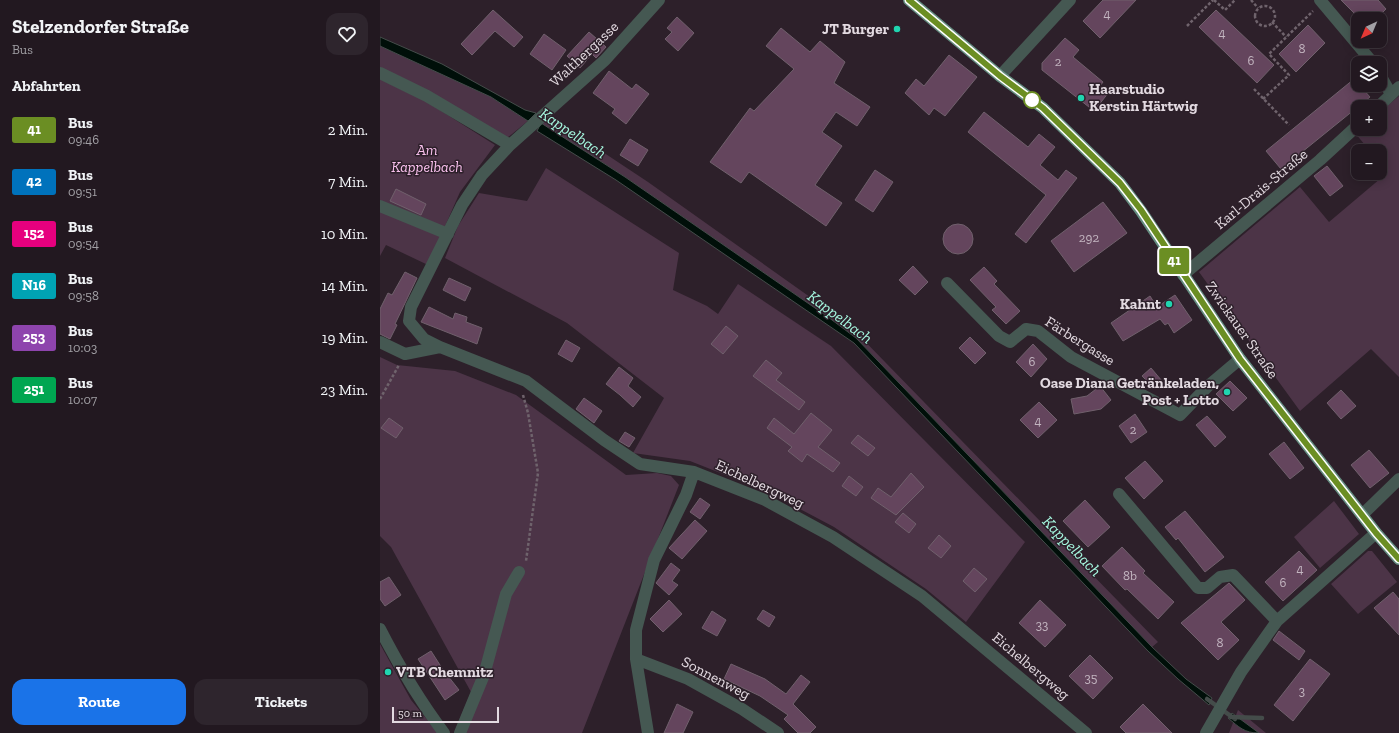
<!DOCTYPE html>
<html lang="de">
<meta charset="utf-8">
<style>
body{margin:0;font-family:"Zilla Slab",serif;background:#2e252d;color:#f1f3f6;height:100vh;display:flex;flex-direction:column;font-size:15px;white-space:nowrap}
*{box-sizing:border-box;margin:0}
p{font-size:13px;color:#a2a0a5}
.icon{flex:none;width:22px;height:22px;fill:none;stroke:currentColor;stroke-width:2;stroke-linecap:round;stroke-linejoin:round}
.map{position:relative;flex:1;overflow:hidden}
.side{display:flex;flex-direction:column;background:#221820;width:380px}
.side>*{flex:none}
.badge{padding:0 8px;border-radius:3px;font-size:14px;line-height:26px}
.needle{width:26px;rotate:224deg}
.buttons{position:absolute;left:971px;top:12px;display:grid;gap:8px}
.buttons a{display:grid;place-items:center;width:36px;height:36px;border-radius:8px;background:#221820;box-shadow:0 2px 10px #0003,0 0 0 1px #3f373e;font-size:20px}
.scale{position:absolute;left:12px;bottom:10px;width:107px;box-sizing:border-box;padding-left:4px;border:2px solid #e3dae1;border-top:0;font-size:11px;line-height:14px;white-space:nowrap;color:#e3dae1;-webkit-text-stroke:3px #2d202a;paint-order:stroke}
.map>.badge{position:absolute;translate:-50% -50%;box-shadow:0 0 0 2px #fff}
h2{padding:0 12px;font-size:15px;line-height:36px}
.round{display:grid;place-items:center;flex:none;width:42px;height:42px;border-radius:12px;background:#2e252d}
.summary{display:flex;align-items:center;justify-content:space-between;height:68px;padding:0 12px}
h1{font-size:19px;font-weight:800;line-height:30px}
.cta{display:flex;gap:8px;margin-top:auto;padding:8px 12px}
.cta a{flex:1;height:46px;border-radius:12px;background:#1a73e8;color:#fff;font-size:16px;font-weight:800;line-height:46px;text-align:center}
.cta a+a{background:#2e252d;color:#f1f3f6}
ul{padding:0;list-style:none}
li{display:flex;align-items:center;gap:12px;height:52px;padding:0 12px}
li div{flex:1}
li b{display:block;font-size:15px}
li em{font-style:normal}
li .badge{min-width:44px;font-weight:700;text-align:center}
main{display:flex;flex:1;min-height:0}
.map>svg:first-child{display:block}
</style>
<main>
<section class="side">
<div class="summary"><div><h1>Stelzendorfer Straße</h1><p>Bus</p></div><a class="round"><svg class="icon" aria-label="heart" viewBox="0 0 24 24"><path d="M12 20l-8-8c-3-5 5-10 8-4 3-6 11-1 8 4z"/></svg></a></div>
<h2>Abfahrten</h2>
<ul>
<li><span class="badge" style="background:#6b8e23;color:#fff">41</span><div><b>Bus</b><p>09:46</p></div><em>2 Min.</em></li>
<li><span class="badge" style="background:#0072bc;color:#fff">42</span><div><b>Bus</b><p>09:51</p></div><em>7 Min.</em></li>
<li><span class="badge" style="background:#e6007e;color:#fff">152</span><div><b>Bus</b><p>09:54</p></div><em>10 Min.</em></li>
<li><span class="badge" style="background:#00a3b4;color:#fff">N16</span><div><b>Bus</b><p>09:58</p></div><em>14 Min.</em></li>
<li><span class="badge" style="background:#8e44ad;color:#fff">253</span><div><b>Bus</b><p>10:03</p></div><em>19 Min.</em></li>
<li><span class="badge" style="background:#00a651;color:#fff">251</span><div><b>Bus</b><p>10:07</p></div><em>23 Min.</em></li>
</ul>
<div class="cta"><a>Route</a><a>Tickets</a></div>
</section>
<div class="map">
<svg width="1019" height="733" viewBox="0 0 1019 733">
<rect width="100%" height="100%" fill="#2d202a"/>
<path fill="#4c3447" d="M0,46L111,97L148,121L127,138L0,70Z
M0,79L47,102L115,145L80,192L48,265L6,245L0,256Z
M1019,96V377L991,349L920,411L819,272L920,187L949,222L1007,173L1000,164V151H990L975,133L980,129H1000V112Z
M165,119L179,123L268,182L468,324L778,642L772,647L476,338L448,317L245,177L161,123Z
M166,168L299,253L293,290L327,306L338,314L358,284L451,346L645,542L586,622L546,589L454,527L386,491L310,461L253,453L284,398L187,323L65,258L78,226L99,193L147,201Z
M0,357L17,365L75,371L136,395L246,475L277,473L291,476L299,485L202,733H74L91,692L11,547L0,536Z
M954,501L979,534L940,568L914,537Z
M988,551H992L1017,582L978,614L951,584Z
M0,644L31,700L58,733H0Z
M858,710L886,733H849Z"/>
<path fill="#000f09" stroke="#444c4a" d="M0,37L62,64L145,110L156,113L148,121L111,97L0,46Z
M161,123L245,177L448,317L476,338L772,647L806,679L832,698L829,705L798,679L768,651L474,343L236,180L157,131Z
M852,713L879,733C864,733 859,727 848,718Z"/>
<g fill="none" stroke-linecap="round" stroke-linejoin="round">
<path stroke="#444c4a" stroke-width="4.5" d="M827,699L855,719
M851,717L882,718"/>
</g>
<path fill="#64455d" stroke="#70606c" d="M723,0H756L720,38L703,21Z
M961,0H998L1006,9L996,19H980Z
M113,10L143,37L134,47L115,31L92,55L81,44Z
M836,10L894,65L877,83L819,27Z
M297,17L314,33L298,51L285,39L292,32L287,28Z
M928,25L945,43L916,72L899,54Z
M401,28L430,52L440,41L465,62L454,83L490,107L477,126L456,112L442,132L462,146L435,185L462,203L446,226L369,172L361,183L330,162L370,108L374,111L414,69L386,46Z
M209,32L226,47L216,58L212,54L200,68L187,56Z
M164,34L186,50L172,70L150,54Z
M685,38L699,50L693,57L723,82L720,86L729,92L714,111L662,70V63Z
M569,55L597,77L565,116L554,108L549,115L525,93L536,79L544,86Z
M229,71L252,89L256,84L269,94L246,124L232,113L235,109L213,93Z
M974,79L990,97L901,169L886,151Z
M604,112L648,147L659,134L675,147L660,165L678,180L686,170L697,178L646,243L635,234L666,195L588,132Z
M250,139L268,150L258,166L240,155Z
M947,166L963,186L950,196L934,176Z
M495,170L513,182L493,212L475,200Z
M16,189L46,204L41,215L10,201Z
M723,202L747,233L694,272L671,241Z
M563 239a15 15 0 1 1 30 0a15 15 0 1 1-30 0Z
M533,266L548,282L535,295L519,280Z
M604,267L617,281L614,284L640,311L626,324L612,310L616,307L590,280Z
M25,272L37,278L15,324L17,325L10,339L0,334V309L8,293L12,295Z
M69,278L91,288L85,301L63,290Z
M795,295L812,320L794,333L788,323L785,325L780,319L743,341L731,323L770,296L777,307Z
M49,307L73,319L75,313L87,317L86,322L102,328L97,344L41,322Z
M346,326L358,336L343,354L331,344Z
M590,337L606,353L595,364L579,348Z
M186,340L200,348L192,362L178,354Z
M653,344L667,359L651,377L636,362Z
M386,360L402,373L396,380L425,402L419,410L373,376Z
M239,367L253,378L248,386L261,397L253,407L240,395L226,384Z
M771,368L782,381L774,388L762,376Z
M850,381L867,398L853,411L836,394Z
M720,386L731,400L721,409L694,414L691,399L707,396Z
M961,390L976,406L961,419L947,403Z
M204,398L222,411L214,423L196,409Z
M659,402L677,420L658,438L640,420Z
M431,413L452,430L438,447L460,463L453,472L427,454L422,462L408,451L412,447L387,428L394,418L414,434Z
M755,414L767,432L751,443L739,426Z
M827,416L846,437L835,447L816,425Z
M9,418L23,428L16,438L1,428Z
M245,432L255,438L249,447L239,441Z
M478,435L495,448L488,456L471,443Z
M904,442L924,468L910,479L889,454Z
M989,450L1009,473L990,488L971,465Z
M765,461L783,481L764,499L745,478Z
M531,473L544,487L516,515L491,498L498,488L511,497Z
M469,476L483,487L476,496L462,486Z
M320,498L330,505L320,519L310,512Z
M705,500L730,527L708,547L683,521Z
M805,511L844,557L825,572L798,538L796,540L785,527Z
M523,513L536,524L529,533L515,522Z
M315,520L327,531L302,559L289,548Z
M559,535L571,546L561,558L548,548Z
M742,547L765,571L763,573L794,602L778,619L747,589L745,590L722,566Z
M919,551L937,570L903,601L885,582Z
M291,563L300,570L292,581L298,585L289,595L276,583Z
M594,568L607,579L595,592L583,581Z
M9,577L21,595L5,606L0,599V582Z
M849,583L865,600L841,622L859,640L838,660L801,623Z
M1013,592L1019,599V635L994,608Z
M289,600L302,614L283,632L270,619Z
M660,600L686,625L665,647L639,623Z
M383,610L395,617L389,627L377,619Z
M332,611L346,620L337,636L322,628Z
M899,631L925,651L919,660L893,640Z
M51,651L67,676H68L79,690L65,700L38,659Z
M710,655L733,678L713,699L689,676Z
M930,659L950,674L913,721L894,705Z
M351,664L385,679L406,694L421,675L430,682L413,704L436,727L430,733H418L404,719L408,715L380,696L344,679Z
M297,704L313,712L303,733H284Z
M763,704L792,733H746L740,727Z"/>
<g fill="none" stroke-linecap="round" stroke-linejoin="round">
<path stroke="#6f636c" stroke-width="2.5" stroke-dasharray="3 2" stroke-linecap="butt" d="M834,0L845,10L855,0
M871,0L878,8
M875 16a10 10 0 1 1 20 0a10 10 0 1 1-20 0Z
M892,22L906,37
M807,26L833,0
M874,89L909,125
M883,99L909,75L889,54L933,11
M143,395L148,413L158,473L146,561
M0,399L19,365"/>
<path stroke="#455852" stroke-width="12" d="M279,0L225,60L130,145L102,175L82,205L31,307L29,321L44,339L60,347L146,381L224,440L260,464L314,472L385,500L453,537L542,596L706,733
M940,0L993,63
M0,73L47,96L130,145
M1000,75L1011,94
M620,76L690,0
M998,107L1019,87
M0,206L68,234
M803,275L940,160L978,125
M567,283L619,336L630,342L646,329L658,331L691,357L800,415L828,386L860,359
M0,342L25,354L60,347
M739,494L818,588H827L840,577L853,575L897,621
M982,515L1019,479
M0,629C19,666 39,700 64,733
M256,659L308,679L362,709L398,733
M80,733L104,675L126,594L139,572
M268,733L256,659V630L274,560L306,495L314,472
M826,733L861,672L897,621L996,533"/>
<path stroke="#648c7f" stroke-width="12" d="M529,0L620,76L663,108L740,183L761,211L860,359L996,533L1019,559"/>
</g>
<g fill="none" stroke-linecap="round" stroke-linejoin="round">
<defs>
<path id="line" d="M529,0L620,76L663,108L740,183L761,210L860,359L996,533L1019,559"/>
</defs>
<use href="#line" stroke="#fff" stroke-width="9"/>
<use href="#line" stroke="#6b8e23" stroke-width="6"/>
</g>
<g fill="#20d5b0" stroke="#2d202a" stroke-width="1.5">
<circle cx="517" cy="29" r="4"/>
<circle cx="701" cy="98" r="4"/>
<circle cx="789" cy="304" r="4"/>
<circle cx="847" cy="392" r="4"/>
<circle cx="8" cy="672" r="4"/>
</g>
<circle fill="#fff" stroke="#6b8e23" stroke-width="2" cx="652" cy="100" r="8"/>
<g text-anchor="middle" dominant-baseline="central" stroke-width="3" stroke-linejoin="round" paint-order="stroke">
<g font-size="13" fill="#c3b5c0">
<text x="727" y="13">4</text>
<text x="842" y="32">4</text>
<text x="922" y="48">8</text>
<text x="871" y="60">6</text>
<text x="678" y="61">2</text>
<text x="709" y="237">292</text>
<text x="652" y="361">6</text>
<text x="658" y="420">4</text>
<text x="753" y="429">2</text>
<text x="920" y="568">4</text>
<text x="750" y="575">8b</text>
<text x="903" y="582">6</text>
<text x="662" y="624">33</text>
<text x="840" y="642">8</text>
<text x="711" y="677">35</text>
<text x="922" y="690">3</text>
</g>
<g font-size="15" font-weight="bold" fill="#e3dae1" stroke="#2d202a" text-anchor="end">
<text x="509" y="29">JT Burger</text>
<text x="709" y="89" text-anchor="start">Haarstudio<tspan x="709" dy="17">Kerstin Härtwig</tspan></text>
<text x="781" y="304">Kahnt</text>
<text x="839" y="383">Oase Diana Getränkeladen,<tspan x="839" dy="17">Post + Lotto</tspan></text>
<text x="16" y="672" text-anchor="start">VTB Chemnitz</text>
</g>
<g font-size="15" fill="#e3dae1" stroke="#2d202a">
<text transform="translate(204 54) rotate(-43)">Walthergasse</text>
<text transform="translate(881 189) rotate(-40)">Karl-Drais-Straße</text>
<text transform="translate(862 330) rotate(55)">Zwickauer Straße</text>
<text transform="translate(700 341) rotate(32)">Färbergasse</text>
<text transform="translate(380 484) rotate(25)">Eichelbergweg</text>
<text transform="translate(651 666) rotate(40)">Eichelbergweg</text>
<text transform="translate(336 678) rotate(28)">Sonnenweg</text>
</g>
<g font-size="15" font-style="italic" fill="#f9c0ed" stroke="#2d202a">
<text x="47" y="150">Am<tspan x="47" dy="17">Kappelbach</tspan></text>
</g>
<g font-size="16" font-style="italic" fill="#a6f8e0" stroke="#2d202a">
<text transform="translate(193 133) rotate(34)">Kappelbach</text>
<text transform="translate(460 317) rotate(37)">Kappelbach</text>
<text transform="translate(692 546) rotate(46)">Kappelbach</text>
</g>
</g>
</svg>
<div class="buttons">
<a><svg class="needle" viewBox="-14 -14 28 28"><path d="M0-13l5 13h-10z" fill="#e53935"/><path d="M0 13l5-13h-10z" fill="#a2a0a5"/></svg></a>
<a><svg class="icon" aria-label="layers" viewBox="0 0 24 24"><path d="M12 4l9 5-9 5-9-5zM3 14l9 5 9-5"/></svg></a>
<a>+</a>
<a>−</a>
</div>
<div class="scale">50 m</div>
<b class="badge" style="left:794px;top:261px;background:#6b8e23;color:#fff">41</b>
</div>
</main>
